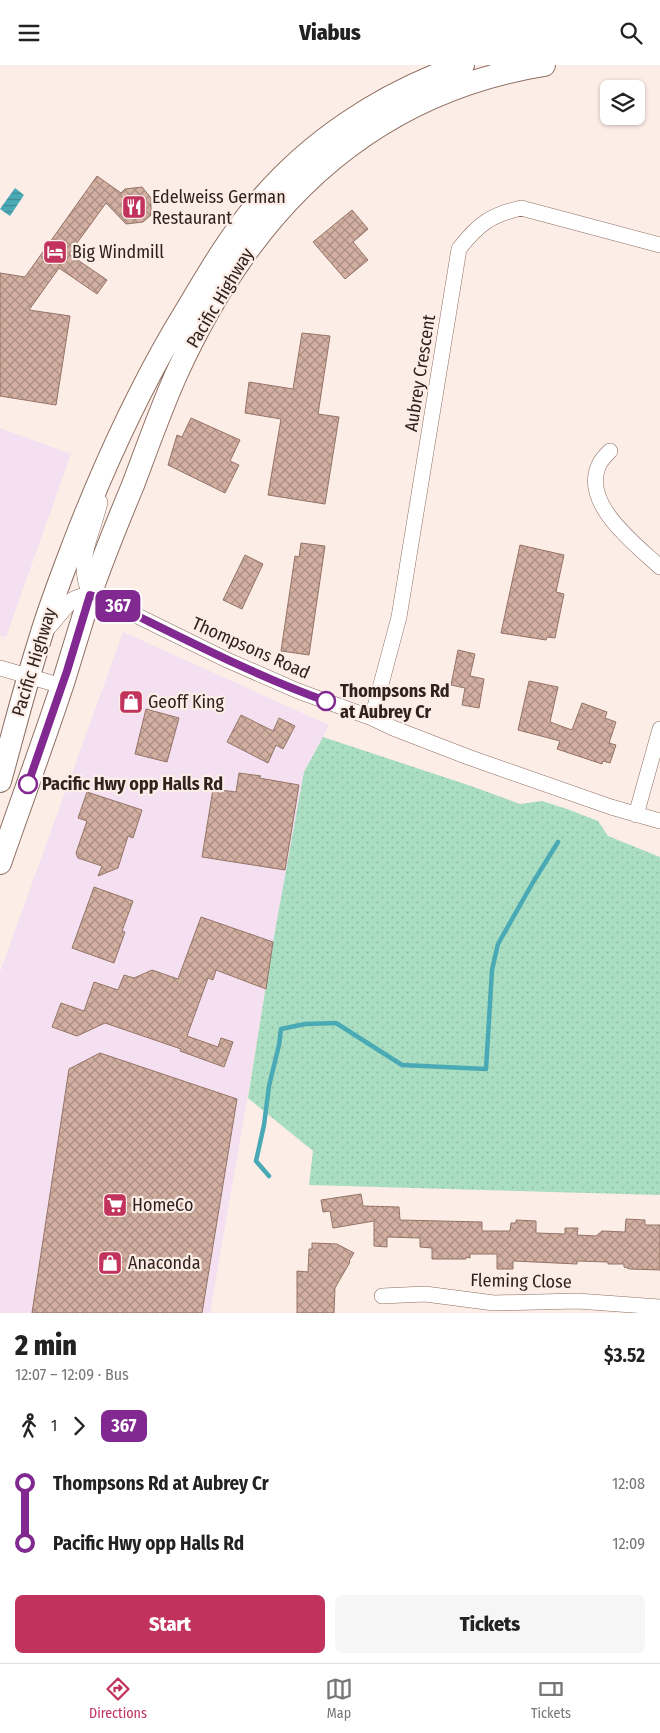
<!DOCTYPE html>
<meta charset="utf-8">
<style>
body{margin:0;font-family:"Fira Sans Condensed",sans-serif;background:#f6f6f6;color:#222;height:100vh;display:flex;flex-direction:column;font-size:19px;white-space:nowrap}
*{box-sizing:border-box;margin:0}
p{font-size:16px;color:#767676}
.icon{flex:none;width:28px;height:28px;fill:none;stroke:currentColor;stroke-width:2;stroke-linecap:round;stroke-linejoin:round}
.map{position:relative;height:1248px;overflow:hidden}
.panel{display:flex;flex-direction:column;background:#fff;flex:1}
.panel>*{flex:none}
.badge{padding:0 10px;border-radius:8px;font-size:18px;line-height:32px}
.fabs{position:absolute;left:600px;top:15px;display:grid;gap:10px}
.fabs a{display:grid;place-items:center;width:45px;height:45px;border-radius:8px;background:#fff;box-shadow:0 1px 4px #0004;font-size:25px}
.map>.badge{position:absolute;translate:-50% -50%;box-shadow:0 0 0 2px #fff}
.legs{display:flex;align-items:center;gap:8px;height:55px;padding:0 15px;font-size:16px}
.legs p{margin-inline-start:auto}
.headline{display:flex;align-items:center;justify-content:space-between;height:85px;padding:0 15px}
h1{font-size:28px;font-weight:800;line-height:38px}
.action{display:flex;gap:10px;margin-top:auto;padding:10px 15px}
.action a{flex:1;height:58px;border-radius:8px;background:#c1335d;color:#fff;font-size:20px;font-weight:800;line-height:58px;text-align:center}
.action a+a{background:#f6f6f6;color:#222}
ul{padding:0 15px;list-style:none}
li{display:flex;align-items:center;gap:18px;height:60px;font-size:19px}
li i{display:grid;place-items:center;width:8px;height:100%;margin:0 6px;background:currentColor}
li i::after{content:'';width:12px;height:12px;margin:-6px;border:4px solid;border-radius:50%;background:#fff}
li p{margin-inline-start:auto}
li:first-child i{background:linear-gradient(#0000 50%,currentColor 0)}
li:last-child i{background:linear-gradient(currentColor 50%,#0000 0)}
header{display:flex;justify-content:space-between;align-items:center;height:65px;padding:0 15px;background:#fff;font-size:22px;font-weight:800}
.tab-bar{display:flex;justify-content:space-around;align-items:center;height:70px;border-top:1px solid #e0e0e0;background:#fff;font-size:14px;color:#767676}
.tab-bar a{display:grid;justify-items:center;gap:2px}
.tab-bar .on{color:#c1335d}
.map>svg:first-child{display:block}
</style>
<header><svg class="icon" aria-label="menu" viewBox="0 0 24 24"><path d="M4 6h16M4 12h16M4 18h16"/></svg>Viabus<svg class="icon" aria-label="search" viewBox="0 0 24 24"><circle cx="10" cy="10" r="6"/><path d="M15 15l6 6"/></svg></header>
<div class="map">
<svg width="660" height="1248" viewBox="0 0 660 1248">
<defs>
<pattern id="park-dots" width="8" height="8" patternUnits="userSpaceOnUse" patternTransform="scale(1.25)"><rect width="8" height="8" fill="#a9dec2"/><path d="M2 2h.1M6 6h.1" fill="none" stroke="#92bea6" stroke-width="1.8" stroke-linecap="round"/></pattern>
<pattern id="water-rules" width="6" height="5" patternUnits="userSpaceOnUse" patternTransform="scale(1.25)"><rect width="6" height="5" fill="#49aab6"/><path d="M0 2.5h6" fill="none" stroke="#3d8a93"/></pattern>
<pattern id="building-cross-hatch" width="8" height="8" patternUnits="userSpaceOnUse" patternTransform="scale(1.25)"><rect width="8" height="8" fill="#d2afa1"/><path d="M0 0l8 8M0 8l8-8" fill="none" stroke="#ab8e83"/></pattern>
</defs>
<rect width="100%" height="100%" fill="#fcede7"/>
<path fill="#f4e0f0" d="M0,363L71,389L6,572L0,571Z
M123,567L329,660L304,707L210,1248H0V907Z"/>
<path fill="url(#park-dots)" d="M323,672L471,721L520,739L542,736L567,744L598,756L608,771L660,792V1130L309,1120L313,1086L248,1033L273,877L304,707Z"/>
<path fill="url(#water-rules)" d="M15,123L24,130L10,151L0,144Z"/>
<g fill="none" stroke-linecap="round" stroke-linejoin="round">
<path stroke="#49aab6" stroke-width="4.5" d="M269,1111L256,1096L264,1060L269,1021L279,980L281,964L305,959L336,958L402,1000L486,1004L492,905L498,879L532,819L558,777"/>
</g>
<path fill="url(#building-cross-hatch)" stroke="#957467" d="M97,111L121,128L125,124L142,122L151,133V150L143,157L126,159L106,138L69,189L107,215L97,229L59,203L29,245L70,251L56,340L0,331V208L25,212Z
M352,145L368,164L353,177L368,195L345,214L313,177Z
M302,268L330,271L318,349L339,352L325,439L268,430L281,354L245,348L249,317L293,324Z
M191,353L240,375L230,396L239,400L225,428L168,400L177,370L182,372Z
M301,478L325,481L309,590L281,586L295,491L299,492Z
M520,480L564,490L556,527L564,529L555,573L547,572L546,575L501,568Z
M245,490L263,499L242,544L223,535Z
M458,585L475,589L470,611L484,614L479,643L462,640L465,623L451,620Z
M529,616L558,622L550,657L572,665L582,638L607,647L605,653L616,657L609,678L616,680L610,698L603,696L602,699L557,684L560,676L518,665Z
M146,644L179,653L167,697L135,689Z
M241,650L273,666L279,653L295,661L283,684L276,680L268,698L227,677Z
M239,708L261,711L259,713L299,720L285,805L202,792L213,724L236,727Z
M87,727L142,745L133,773L128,771L118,803L98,811L102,801L78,793L76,788L87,756L78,753Z
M94,822L133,836L122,866L125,867L114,898L72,883Z
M201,852L273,877L266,924L216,905L213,915L208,913L187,971L218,982L221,973L233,977L224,1002L180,986L181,984L105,958L77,971L52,962L61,938L84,946L94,917L118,925L124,910L134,913L152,905L178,914Z
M100,988L237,1034L202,1248H32L69,1004Z
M361,1129L363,1141L399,1142L400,1155L482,1157V1166H510L511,1158H516V1155L536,1156V1168L565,1169V1163H578L577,1170L596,1171L602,1166L625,1167L626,1154L645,1155V1160H660V1205L630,1204L624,1202V1199H608V1197L577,1196V1199L513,1196V1204H497V1189H470V1193L466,1192V1194H432V1183L420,1182V1173L387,1172V1182L374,1181V1156L333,1163L330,1146L323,1147L321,1135Z
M312,1178L337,1179L354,1188L349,1196L350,1197L335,1223L334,1248H297V1206L308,1207L309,1184H312Z"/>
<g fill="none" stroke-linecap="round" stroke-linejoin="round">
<defs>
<path id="minor" d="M610,386C606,390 602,394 600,398C579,437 635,479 660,502
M90,530C75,493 92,473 100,437
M48,563L72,535C85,527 94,531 107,536L227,595L298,626L372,653L393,663L468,692L611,742L660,756
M0,603L62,621
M372,653L399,552L459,184C478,159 491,150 521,143L660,180
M636,750L660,664
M382,1231L425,1229L494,1238L577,1236L660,1242"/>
<path id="highway" d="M0,716C13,669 25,621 40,574C50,540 63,507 76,473C104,401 136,331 175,264C200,223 223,181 253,144C307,77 382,28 463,0
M0,798C21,738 43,678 63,618C72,589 81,559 90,530C103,493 118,456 133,420C147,383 160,346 176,310C249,148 364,29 544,0"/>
</defs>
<use href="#minor" stroke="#8e6e61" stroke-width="16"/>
<use href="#highway" stroke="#8e6e61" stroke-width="24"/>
<use href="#minor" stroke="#fff" stroke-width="15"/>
<use href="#highway" stroke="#fff" stroke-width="22"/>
</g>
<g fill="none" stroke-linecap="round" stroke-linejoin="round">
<defs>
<path id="line-1" d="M28,719L67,606L90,530L107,536C179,571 251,609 326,636"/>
</defs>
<use href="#line-1" stroke="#fff" stroke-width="11"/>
<use href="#line-1" stroke="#812990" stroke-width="8"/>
</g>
<defs>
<symbol id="restaurant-square" viewBox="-11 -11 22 22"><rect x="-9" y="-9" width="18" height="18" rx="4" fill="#c1335d" stroke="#fcede7"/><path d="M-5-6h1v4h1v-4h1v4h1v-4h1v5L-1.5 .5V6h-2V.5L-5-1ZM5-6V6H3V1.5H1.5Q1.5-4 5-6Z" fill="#fff"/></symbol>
<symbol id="hotel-square" viewBox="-11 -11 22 22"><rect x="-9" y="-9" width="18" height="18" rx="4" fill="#c1335d" stroke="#fcede7"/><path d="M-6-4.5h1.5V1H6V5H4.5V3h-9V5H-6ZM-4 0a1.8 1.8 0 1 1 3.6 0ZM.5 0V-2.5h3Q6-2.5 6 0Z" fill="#fff"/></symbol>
<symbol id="shop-square" viewBox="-11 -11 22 22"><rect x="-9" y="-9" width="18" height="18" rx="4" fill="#c1335d" stroke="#fcede7"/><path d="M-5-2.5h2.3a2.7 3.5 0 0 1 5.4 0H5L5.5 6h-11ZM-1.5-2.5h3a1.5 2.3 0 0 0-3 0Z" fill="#fff"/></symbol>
<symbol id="supermarket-square" viewBox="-11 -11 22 22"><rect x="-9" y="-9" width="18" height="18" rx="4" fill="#c1335d" stroke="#fcede7"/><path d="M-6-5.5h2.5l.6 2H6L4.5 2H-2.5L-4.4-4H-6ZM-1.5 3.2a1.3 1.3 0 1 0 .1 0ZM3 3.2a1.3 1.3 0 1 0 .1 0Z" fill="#fff"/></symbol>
</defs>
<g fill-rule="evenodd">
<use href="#restaurant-square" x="120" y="128" width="28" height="28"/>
<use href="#hotel-square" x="41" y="173" width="28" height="28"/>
<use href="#shop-square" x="117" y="623" width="28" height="28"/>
<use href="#supermarket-square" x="101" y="1126" width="28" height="28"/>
<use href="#shop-square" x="96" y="1184" width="28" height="28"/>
</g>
<g fill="#fff" stroke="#812990" stroke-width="2.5">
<circle cx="326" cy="636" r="9"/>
<circle cx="28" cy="719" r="9"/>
</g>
<g text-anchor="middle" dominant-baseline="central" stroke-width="4.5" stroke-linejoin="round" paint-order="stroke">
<g font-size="18" fill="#30221d" stroke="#fcede7" text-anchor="start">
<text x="152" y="132">Edelweiss German<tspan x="152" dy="21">Restaurant</tspan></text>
<text x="72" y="187">Big Windmill</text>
<text x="148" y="637">Geoff King</text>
<text x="132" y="1140">HomeCo</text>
<text x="128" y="1198">Anaconda</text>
</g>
<g font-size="18" fill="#30221d" stroke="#fcede7">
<text transform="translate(220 233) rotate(-59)">Pacific Highway</text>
<text transform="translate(420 308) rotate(-81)">Aubrey Crescent</text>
<text transform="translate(251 583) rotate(24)">Thompsons Road</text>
<text transform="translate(34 597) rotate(-73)">Pacific Highway</text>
<text transform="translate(521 1216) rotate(1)">Fleming Close</text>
</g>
<g font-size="18" font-weight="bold" fill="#30221d" stroke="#fcede7" text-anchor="start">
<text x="340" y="626">Thompsons Rd<tspan x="340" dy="21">at Aubrey Cr</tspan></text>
<text x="42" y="719">Pacific Hwy opp Halls Rd</text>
</g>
</g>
</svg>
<div class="fabs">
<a><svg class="icon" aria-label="layers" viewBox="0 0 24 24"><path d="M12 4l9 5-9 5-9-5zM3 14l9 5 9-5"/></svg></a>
</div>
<b class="badge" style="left:118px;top:541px;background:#812990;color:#fff">367</b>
</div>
<section class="panel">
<div class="headline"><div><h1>2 min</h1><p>12:07 – 12:09 · Bus</p></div><b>$3.52</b></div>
<div class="legs"><svg class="icon" aria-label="walk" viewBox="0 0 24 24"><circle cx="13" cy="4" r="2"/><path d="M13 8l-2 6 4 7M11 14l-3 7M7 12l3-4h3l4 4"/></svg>1<svg class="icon" aria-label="forward" viewBox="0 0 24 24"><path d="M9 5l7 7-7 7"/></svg><b class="badge" style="background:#812990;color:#fff">367</b></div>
<ul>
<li><i style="color:#812990"></i><b>Thompsons Rd at Aubrey Cr</b><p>12:08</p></li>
<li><i style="color:#812990"></i><b>Pacific Hwy opp Halls Rd</b><p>12:09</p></li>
</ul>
<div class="action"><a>Start</a><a>Tickets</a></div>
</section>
<nav class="tab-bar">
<a class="on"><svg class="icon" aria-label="directions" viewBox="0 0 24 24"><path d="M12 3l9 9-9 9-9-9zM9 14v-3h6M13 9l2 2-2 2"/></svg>Directions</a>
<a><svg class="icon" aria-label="map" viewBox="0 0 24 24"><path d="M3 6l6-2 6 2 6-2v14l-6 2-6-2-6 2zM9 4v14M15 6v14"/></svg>Map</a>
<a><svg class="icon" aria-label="tickets" viewBox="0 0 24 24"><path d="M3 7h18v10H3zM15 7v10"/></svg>Tickets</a>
</nav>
